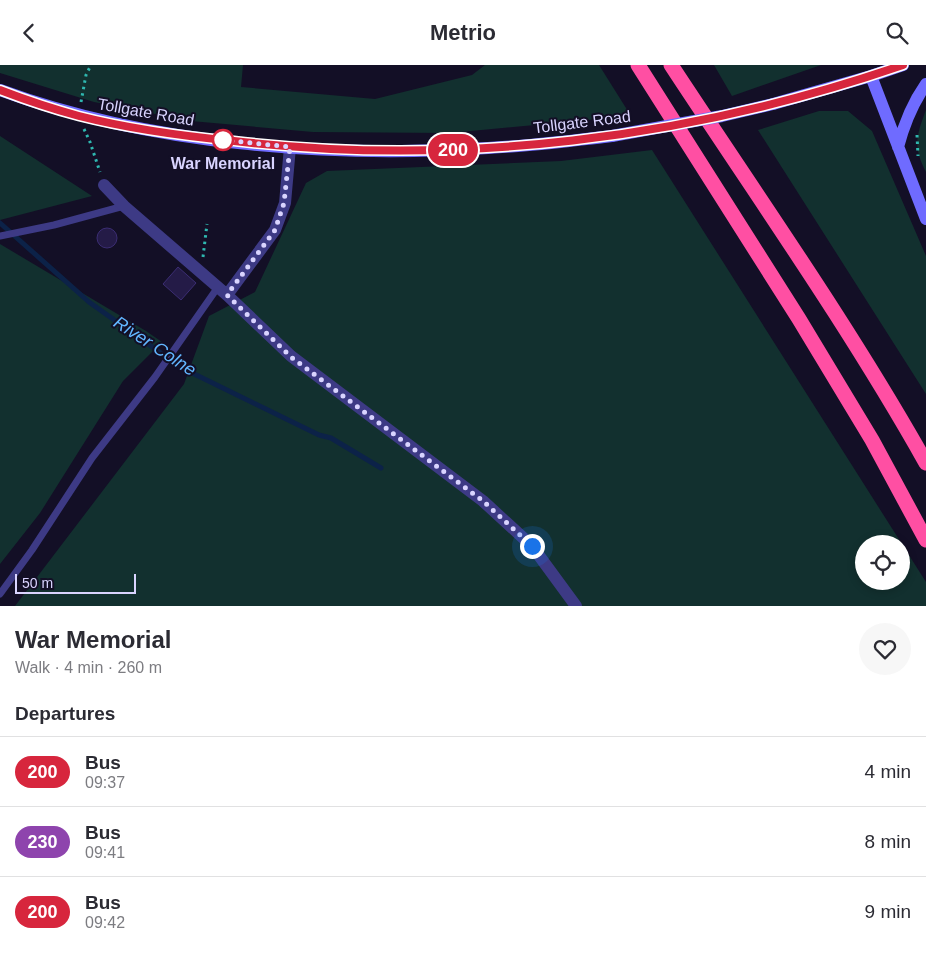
<!DOCTYPE html>
<meta charset="utf-8">
<style>
body{margin:0;font-family:Helvetica,sans-serif;background:#f7f7f7;color:#2b2b33;height:100vh;display:flex;flex-direction:column;font-size:19px;white-space:nowrap}
*{box-sizing:border-box;margin:0}
p{font-size:16px;color:#7c7c81}
.icon{flex:none;width:28px;height:28px;fill:none;stroke:currentColor;stroke-width:2;stroke-linecap:round;stroke-linejoin:round}
.map{position:relative;height:541px;overflow:hidden}
.side{display:flex;flex-direction:column;background:#fff;flex:1}
.side>*{flex:none}
.badge{padding:0 10px;border-radius:16px;font-size:18px;line-height:32px}
.tools{position:absolute;left:855px;top:470px;display:grid;gap:10px}
.tools a{display:grid;place-items:center;width:55px;height:55px;border-radius:50%;background:#fff;box-shadow:0 2px 8px #0003;font-size:25px}
.scale{position:absolute;left:15px;bottom:12px;width:121px;box-sizing:border-box;padding-left:5px;border:2px solid #d9d4ff;border-top:0;font-size:14px;line-height:18px;white-space:nowrap;color:#d9d4ff;-webkit-text-stroke:4px #130f26;paint-order:stroke}
.you{position:absolute;width:25px;height:25px;margin:-12px;border:4px solid #fff;border-radius:50%;background:#1a73e8;box-shadow:0 0 0 8px #1a73e833}
.map>.badge{position:absolute;translate:-50% -50%;box-shadow:0 0 0 2px #fff}
h2{padding:0 15px;font-size:19px;line-height:45px}
.round{display:grid;place-items:center;flex:none;width:52px;height:52px;border-radius:26px;background:#f7f7f7}
.summary{display:flex;align-items:center;justify-content:space-between;height:85px;padding:0 15px}
h1{font-size:24px;font-weight:700;line-height:38px}
ul{padding:0;list-style:none}
li{display:flex;align-items:center;gap:15px;height:70px;padding:0 15px;border-top:1px solid #e1e1e2}
li div{flex:1}
li b{display:block;font-size:19px}
li em{font-style:normal}
li .badge{min-width:55px;font-weight:700;text-align:center}
header{display:flex;justify-content:space-between;align-items:center;height:65px;padding:0 15px;background:#fff;font-size:22px;font-weight:700}
.map>svg:first-child{display:block}
</style>
<header><svg class="icon" aria-label="back" viewBox="0 0 24 24"><path d="M15 5l-7 7 7 7"/></svg>Metrio<svg class="icon" aria-label="search" viewBox="0 0 24 24"><circle cx="10" cy="10" r="6"/><path d="M15 15l6 6"/></svg></header>
<div class="map">
<svg width="926" height="541" viewBox="0 0 926 541">
<rect width="100%" height="100%" fill="#130f26"/>
<path fill="#12302f" fill-rule="evenodd" d="M0,0H243L241,22L375,34L472,10L485,0H599L631,51L450,68L313,67L191,56L94,37L0,8Z
M714,0H821L732,31Z
M926,45V107C913,82 916,71 926,45Z
M819,46H848L872,66L926,191V329L758,65Z
M0,71L92,131L0,155Z
M652,85L926,517V541H15L184,319L209,251L255,227L306,118L327,106L561,96ZM864,479H901V516H864Z
M0,179L146,266L162,277L123,316L40,448L0,499Z"/>
<g fill="none" stroke-linecap="round" stroke-linejoin="round">
<path stroke="#0c2248" stroke-width="5" d="M0,158L89,237L182,303L319,370L331,373L381,403"/>
</g>
<path fill="#241b47" stroke="#3b2d73" d="M97 173a10 10 0 1 1 20 0a10 10 0 1 1-20 0Z
M178,202L196,218L181,235L163,219Z"/>
<g fill="none" stroke-linecap="round" stroke-linejoin="round">
<path stroke="#2fb8b0" stroke-width="3" stroke-dasharray="2.5 4" stroke-linecap="butt" d="M81,37L86,10L91,0
M84,64L90,77L100,107
M917,70L918,91
M203,192L207,159"/>
<path stroke="#3d3a85" stroke-width="7" d="M0,171L54,160L124,141
M0,529L32,485L92,393L155,312L218,222"/>
<path stroke="#3d3a85" stroke-width="12" d="M104,120L124,141L227,230L291,291L483,436L532,481L576,541
M227,230L275,165L285,138L290,82"/>
<path stroke="#6f6bff" stroke-width="12" d="M871,11L926,154
M0,25C149,80 330,93 488,83C529,81 571,76 612,71
M773,39L871,11L903,0
M898,82C904,59 912,39 926,19"/>
<path stroke="#ff4fa3" stroke-width="15" d="M638,0L799,254L872,375L926,475
M671,0C757,131 849,261 926,398"/>
<path stroke="#6f6bff" stroke-width="12" d="M612,71L722,51L773,39"/>
</g>
<g fill="none" stroke-linecap="round" stroke-linejoin="round">
<defs>
<path id="line" d="M0,25C26,35 53,44 79,51C130,64 182,71 234,76C459,102 689,74 903,0"/>
</defs>
<use href="#line" stroke="#fff" stroke-width="11"/>
<use href="#line" stroke="#d7263d" stroke-width="8"/>
<path stroke="#d9d4ff" stroke-width="5" stroke-dasharray="0 9" d="M223,75L290,82L284,138L275,165L227,230L291,292L483,436L532,481"/>
</g>
<circle fill="#fff" stroke="#d7263d" stroke-width="2.5" cx="223" cy="75" r="10"/>
<g text-anchor="middle" dominant-baseline="central" stroke-width="4" stroke-linejoin="round" paint-order="stroke">
<g font-size="16" fill="#d9d4ff" stroke="#130f26">
<text transform="translate(146 47) rotate(10)">Tollgate Road</text>
<text transform="translate(582 57) rotate(-7)">Tollgate Road</text>
</g>
<g font-size="16" font-weight="bold" fill="#d9d4ff" stroke="#130f26">
<text x="223" y="98">War Memorial</text>
</g>
<g font-size="18" font-style="italic" fill="#62b6ff" stroke="#130f26">
<text transform="translate(155 281) rotate(33)">River Colne</text>
</g>
</g>
</svg>
<div class="tools">
<a><svg class="icon" aria-label="locate" viewBox="0 0 24 24"><circle cx="12" cy="12" r="6"/><path d="M12 2v4M12 18v4M2 12h4M18 12h4"/></svg></a>
</div>
<div class="scale">50 m</div>
<div class="you" style="left:532px;top:481px"></div>
<b class="badge" style="left:453px;top:85px;background:#d7263d;color:#fff">200</b>
</div>
<section class="side">
<div class="summary"><div><h1>War Memorial</h1><p>Walk · 4 min · 260 m</p></div><a class="round"><svg class="icon" aria-label="heart" viewBox="0 0 24 24"><path d="M12 20l-8-8c-3-5 5-10 8-4 3-6 11-1 8 4z"/></svg></a></div>
<h2>Departures</h2>
<ul>
<li><span class="badge" style="background:#d7263d;color:#fff">200</span><div><b>Bus</b><p>09:37</p></div><em>4 min</em></li>
<li><span class="badge" style="background:#8e44ad;color:#fff">230</span><div><b>Bus</b><p>09:41</p></div><em>8 min</em></li>
<li><span class="badge" style="background:#d7263d;color:#fff">200</span><div><b>Bus</b><p>09:42</p></div><em>9 min</em></li>
</ul>
</section>
